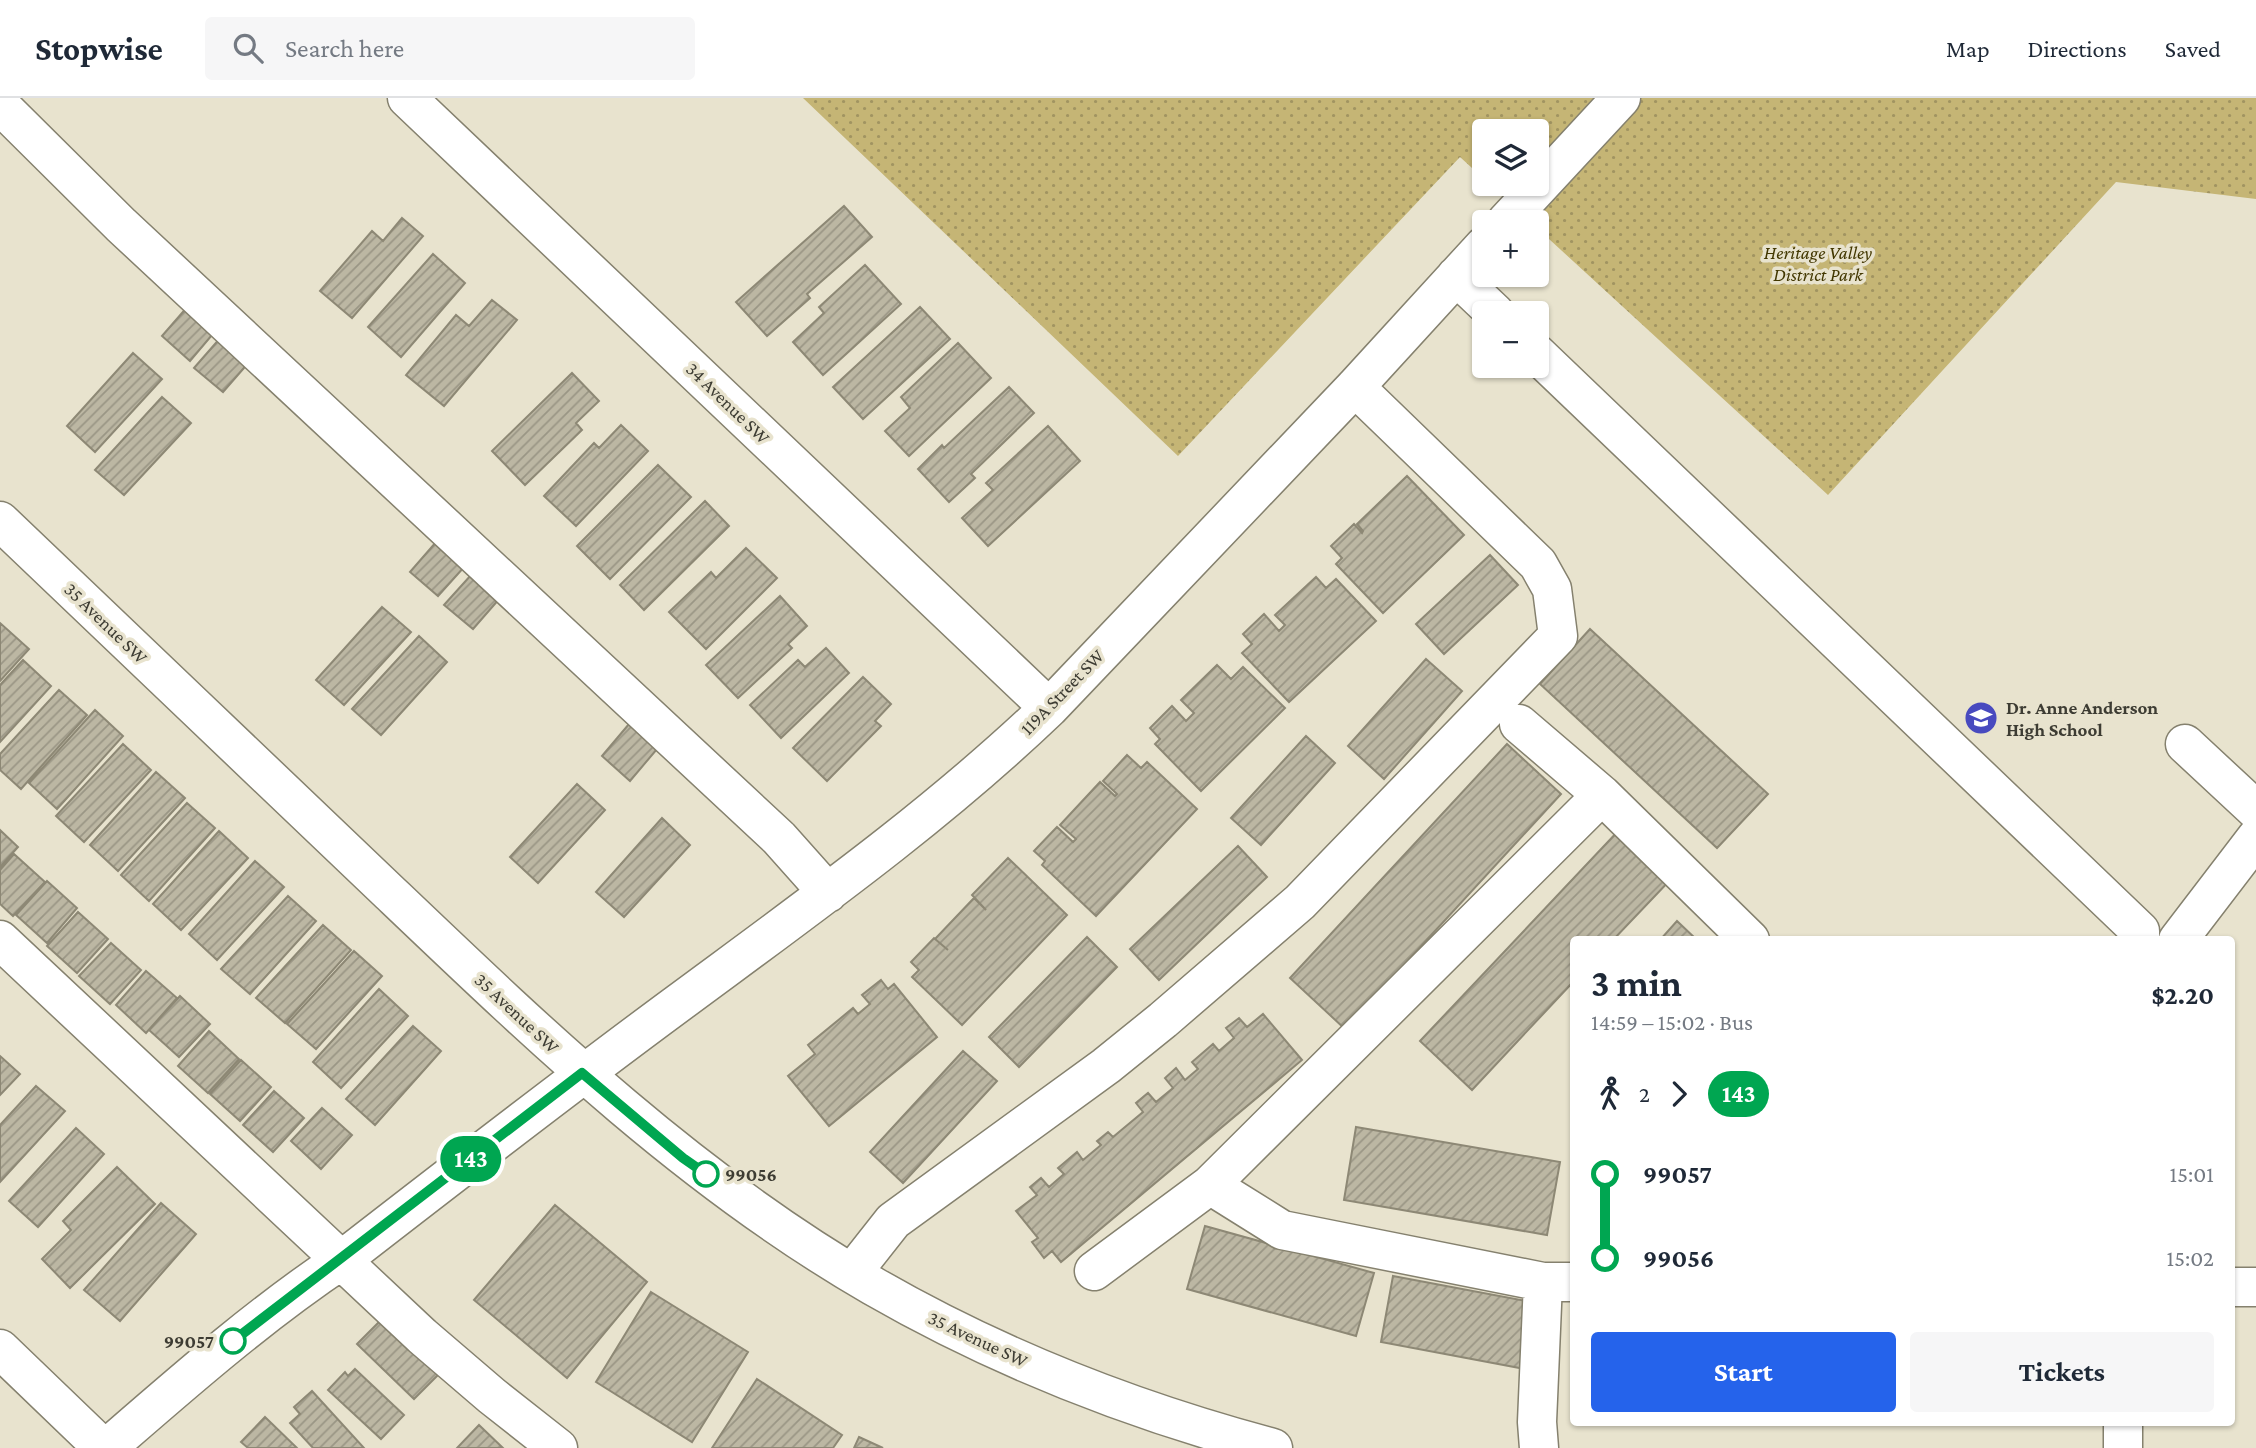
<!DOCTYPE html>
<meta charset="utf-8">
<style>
body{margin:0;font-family:"Crimson Pro",serif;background:#f6f6f7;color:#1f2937;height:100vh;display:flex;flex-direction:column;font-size:26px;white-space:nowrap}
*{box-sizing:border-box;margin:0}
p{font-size:23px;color:#747a83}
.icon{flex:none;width:38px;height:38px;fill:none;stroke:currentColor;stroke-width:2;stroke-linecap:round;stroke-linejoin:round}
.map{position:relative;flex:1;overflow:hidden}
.details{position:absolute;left:1570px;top:838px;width:665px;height:490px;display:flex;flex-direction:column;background:#fff;border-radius:7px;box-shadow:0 2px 5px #0004}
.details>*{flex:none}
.badge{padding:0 14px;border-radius:23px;font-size:24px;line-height:46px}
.buttons{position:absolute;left:1472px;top:21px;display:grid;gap:14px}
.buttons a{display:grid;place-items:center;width:77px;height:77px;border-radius:7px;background:#fff;box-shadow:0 2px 5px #0004;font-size:35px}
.map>.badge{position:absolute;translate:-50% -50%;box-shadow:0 0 0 4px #fff}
.legs{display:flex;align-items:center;gap:10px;height:77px;padding:0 21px;font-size:23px}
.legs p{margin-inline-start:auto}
.overview{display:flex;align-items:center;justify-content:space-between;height:119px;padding:0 21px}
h1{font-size:38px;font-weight:700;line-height:52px}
.cta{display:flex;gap:14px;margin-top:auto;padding:14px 21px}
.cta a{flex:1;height:80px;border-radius:7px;background:#2563eb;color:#fff;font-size:28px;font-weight:700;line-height:80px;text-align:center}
.cta a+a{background:#f6f6f7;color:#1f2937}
ul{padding:0 21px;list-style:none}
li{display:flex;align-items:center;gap:24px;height:84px;font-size:26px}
li i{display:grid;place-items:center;width:10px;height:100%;margin:0 9px;background:currentColor}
li i::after{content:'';width:18px;height:18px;margin:-9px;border:5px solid;border-radius:50%;background:#fff}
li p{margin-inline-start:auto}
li:first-child i{background:linear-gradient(#0000 50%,currentColor 0)}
li:last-child i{background:linear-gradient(currentColor 50%,#0000 0)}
header{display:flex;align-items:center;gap:42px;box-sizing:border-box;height:98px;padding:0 35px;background:#fff;border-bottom:2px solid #e0e1e3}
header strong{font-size:33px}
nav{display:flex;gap:38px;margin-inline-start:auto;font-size:24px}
.search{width:490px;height:63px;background:#f6f6f7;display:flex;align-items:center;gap:18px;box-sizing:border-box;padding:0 24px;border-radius:7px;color:#747a83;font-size:26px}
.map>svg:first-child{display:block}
</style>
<header>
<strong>Stopwise</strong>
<div class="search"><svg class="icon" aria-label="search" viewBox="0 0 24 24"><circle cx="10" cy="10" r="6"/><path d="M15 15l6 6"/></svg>Search here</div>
<nav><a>Map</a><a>Directions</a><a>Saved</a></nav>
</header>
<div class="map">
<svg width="2256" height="1350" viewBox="0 0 2256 1350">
<defs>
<pattern id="park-dots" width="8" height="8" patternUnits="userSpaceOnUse" patternTransform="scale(1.75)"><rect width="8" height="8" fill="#c5b575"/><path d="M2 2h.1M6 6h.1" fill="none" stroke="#a19461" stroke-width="1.8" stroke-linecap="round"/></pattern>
<pattern id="building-hatch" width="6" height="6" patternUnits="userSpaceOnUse" patternTransform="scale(1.75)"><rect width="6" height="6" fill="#bcb7a3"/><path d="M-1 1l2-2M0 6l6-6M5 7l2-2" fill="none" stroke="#9a9685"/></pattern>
</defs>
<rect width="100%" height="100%" fill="#e8e3ce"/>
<path fill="url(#park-dots)" d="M803,0H2256V101L2116,84L1828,397L1537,130L1536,124H1531L1489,86H1536V33H1484V81L1460,59L1178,358Z"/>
<path fill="url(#building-hatch)" stroke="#8d8875" stroke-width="2" d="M844,108L872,139L807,196L810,200L767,238L736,204Z
M402,120L423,138L352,220L320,193L372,133L383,143Z
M433,156L465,185L401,259L368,229Z
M865,167L901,206L823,277L793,244L824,215L819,209Z
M492,202L517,222L444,308L406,277L456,217L469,228Z
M189,207L217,231L190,263L162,238Z
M920,209L950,241L863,321L833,289Z
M222,238L250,263L223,294L194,270Z
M958,245L991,280L909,358L885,333L910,310L901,299Z
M133,255L162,281L95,354L67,328Z
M572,275L599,303L576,325L582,332L525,387L492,353Z
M1009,289L1034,315L971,376L975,380L949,404L918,371L942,347L944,350Z
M162,299L191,325L124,397L95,372Z
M621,327L648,353L576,428L544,398L594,345L599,350Z
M1048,328L1080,363L988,448L962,420L993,392L986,385Z
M658,367L691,399L610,481L577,448Z
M1407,378L1464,437L1383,515L1336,466L1342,460L1331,448L1354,426L1362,435L1363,433L1357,426Z
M705,403L729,428L644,512L620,487Z
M437,443L465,468L438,498L410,474Z
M746,450L777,480L706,551L669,514L711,474L716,480Z
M1490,457L1518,487L1444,556L1416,526Z
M472,476L500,500L473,531L444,507Z
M1316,479L1326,490L1336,481L1376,523L1289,604L1242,555L1252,546L1243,536L1264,516L1279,533L1285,527L1275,517Z
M780,498L807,528L788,546L792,550L738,600L706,567Z
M382,509L411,534L344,607L316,582Z
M0,525L29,551L0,583Z
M1590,531L1768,696L1717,750L1540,586Z
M419,538L447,564L381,637L352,611Z
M826,550L849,575L781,640L750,607L798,562L805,569Z
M1426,561L1462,593L1384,681L1348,648Z
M23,562L51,588L0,644V587Z
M1217,567L1231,581L1243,569L1285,610L1201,693L1155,646L1160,641L1150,630L1172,608L1186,623L1194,615L1181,602Z
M863,579L891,606L875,623L881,628L827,683L793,650Z
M59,592L87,617L21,691L0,672V656Z
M95,612L123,638L57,711L29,685Z
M629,626L657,651L630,683L602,658Z
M1306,638L1335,665L1261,747L1231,720Z
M123,646L151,672L84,744L56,718Z
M1507,646L1561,696L1345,931L1290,880Z
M1127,657L1141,670L1147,664L1197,711L1096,818L1042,767L1045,763L1034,753L1057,729L1073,744L1076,741L1060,727L1100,684L1115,698L1117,696L1103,683Z
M156,674L185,700L118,773L90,747Z
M577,686L605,712L538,785L510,759Z
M187,705L215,730L149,803L121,777Z
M662,720L690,747L624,819L596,794Z
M1621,730L1673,779L1613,842H1573V884L1472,992L1420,943Z
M0,732L18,749L0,769Z
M219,733L248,760L181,832L153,806Z
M1238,748L1267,779L1159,882L1130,851Z
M14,756L45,784L13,818L0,806V772Z
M1008,760L1067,817L962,927L912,879L919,872L911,864L934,840L948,852L935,841L974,800L986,812L972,797Z
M255,763L284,789L217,862L189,836Z
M47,783L77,810L47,845L16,817Z
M288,798L316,823L250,896L221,871Z
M78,814L108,841L77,875L47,848Z
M1677,823L1697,842H1660Z
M323,827L351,852L285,925L256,900Z
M1087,839L1117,869L1019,969L989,939Z
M111,845L141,872L110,906L79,878Z
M354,853L382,878L316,951L287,926Z
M146,873L177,900L146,935L116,907Z
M881,882L888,891L894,886L937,939L829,1028L788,978L815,956L808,947L853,910L858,916L870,906L862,897Z
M379,891L408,918L341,990L313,964Z
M180,898L210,926L179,959L149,932Z
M1263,916L1302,962L1061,1164L1052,1153L1044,1160L1032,1144L1038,1140L1016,1113L1037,1097L1030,1089L1041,1080L1049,1089L1064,1076L1058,1070L1077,1054L1083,1062L1101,1047L1097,1043L1108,1034L1113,1039L1143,1014L1136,1005L1148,995L1156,1004L1173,990L1165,980L1176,970L1185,982L1198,971L1192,964L1213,946L1219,953L1234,940L1226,930L1239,920L1247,929Z
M413,928L441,953L375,1027L346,1001Z
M209,933L239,961L208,995L178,968Z
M963,953L997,983L903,1085L870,1054Z
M0,958L20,976L0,997Z
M241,962L271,989L240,1023L210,996Z
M36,988L65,1013L0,1084V1027Z
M274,993L304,1020L273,1054L243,1027Z
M322,1010L352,1037L321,1071L291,1043Z
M1356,1029L1560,1064L1547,1137L1344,1102Z
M76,1030L104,1056L38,1129L9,1103Z
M117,1069L155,1106L70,1190L42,1161L71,1132L63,1123Z
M161,1105L196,1136L120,1223L84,1192Z
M555,1107L647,1184L567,1280L474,1202Z
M1205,1128L1374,1175L1356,1238L1187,1191Z
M1393,1178L1537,1205L1525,1271L1381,1244Z
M651,1194L748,1254L692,1344L596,1284Z
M382,1221L439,1276L414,1301L357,1246Z
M355,1271L404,1317L381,1341L328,1292L345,1274L348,1278Z
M757,1281L842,1337L833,1350H712Z
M312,1293L364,1350H313L290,1325L300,1316L294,1309Z
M265,1319L297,1350H248L241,1344Z
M479,1327L503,1350H457Z
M859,1339L883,1350H854Z"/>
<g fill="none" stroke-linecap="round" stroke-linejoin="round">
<defs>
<path id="minor" d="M407,0L1049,610
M0,7L121,127L779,740L828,795
M1506,124L1621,0
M1456,178L1495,215
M1536,255L2140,833V842
M0,423C130,547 259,670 389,794C540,938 691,1083 873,1188C998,1260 1134,1313 1273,1350
M1519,626L1602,697
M2185,646L2256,712
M0,842L422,1238L492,1298L558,1350
M2178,842L2256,740
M1094,1173L1210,1087
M852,1175L893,1123L1106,968L1163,922L1300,804L1558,538L1552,491L1538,466L1355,289
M1573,1184H1543L1282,1132L1210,1087L1602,697L1750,842
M2231,1189H2256
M0,1251L103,1350
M2123,1325V1350
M107,1350C183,1284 259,1217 343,1161C455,1074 566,988 680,904C807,810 935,719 1049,610L1355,289L1484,148
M1539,1350L1537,1324L1543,1184"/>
</defs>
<use href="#minor" stroke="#85816e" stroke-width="41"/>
<use href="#minor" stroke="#fff" stroke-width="38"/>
</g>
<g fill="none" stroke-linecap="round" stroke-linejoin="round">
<defs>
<path id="line-1" d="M233,1243L582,975L683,1060L706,1076"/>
</defs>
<use href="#line-1" stroke="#fff" stroke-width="16"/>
<use href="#line-1" stroke="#00a651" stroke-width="10"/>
</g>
<defs>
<symbol id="school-disc" viewBox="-11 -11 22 22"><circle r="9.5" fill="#484abf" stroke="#e8e3ce"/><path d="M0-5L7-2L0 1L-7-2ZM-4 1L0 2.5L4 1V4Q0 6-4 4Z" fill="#fff"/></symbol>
</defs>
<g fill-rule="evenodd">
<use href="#school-disc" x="1962" y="601" width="38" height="38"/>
</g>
<g fill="#fff" stroke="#00a651" stroke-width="3.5">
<circle cx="706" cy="1076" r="12"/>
<circle cx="233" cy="1243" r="12"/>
</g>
<g text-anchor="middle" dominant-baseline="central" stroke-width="7" stroke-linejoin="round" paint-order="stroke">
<g font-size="19" font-style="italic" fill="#423700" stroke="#e8e3ce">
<text x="1818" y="154">Heritage Valley<tspan x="1818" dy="22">District Park</tspan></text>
</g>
<g font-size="19" fill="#3d3c33" stroke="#e8e3ce">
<text transform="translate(728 305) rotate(44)">34 Avenue SW</text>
<text transform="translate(106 525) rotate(44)">35 Avenue SW</text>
<text transform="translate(1062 594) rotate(-46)">119A Street SW</text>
<text transform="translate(517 915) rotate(43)">35 Avenue SW</text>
<text transform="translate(978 1241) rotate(25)">35 Avenue SW</text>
</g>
<g font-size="19" font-weight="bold" fill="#3d3c33" stroke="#e8e3ce" text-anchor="start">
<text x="2006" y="609">Dr. Anne Anderson<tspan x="2006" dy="22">High School</tspan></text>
</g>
<g font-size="19" font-weight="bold" fill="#3d3c33" stroke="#e8e3ce" text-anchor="start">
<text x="725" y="1076">99056</text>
<text x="214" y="1243" text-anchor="end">99057</text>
</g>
</g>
</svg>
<div class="buttons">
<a><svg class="icon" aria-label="layers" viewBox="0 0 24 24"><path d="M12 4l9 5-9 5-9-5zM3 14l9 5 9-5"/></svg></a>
<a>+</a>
<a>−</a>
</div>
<b class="badge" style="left:471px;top:1061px;background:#00a651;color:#fff">143</b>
<section class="details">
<div class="overview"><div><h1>3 min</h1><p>14:59 – 15:02 · Bus</p></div><b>$2.20</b></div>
<div class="legs"><svg class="icon" aria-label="walk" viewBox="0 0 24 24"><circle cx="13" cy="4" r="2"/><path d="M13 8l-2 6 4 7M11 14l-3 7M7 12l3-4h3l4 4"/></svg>2<svg class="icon" aria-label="forward" viewBox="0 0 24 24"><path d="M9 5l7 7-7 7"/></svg><b class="badge" style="background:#00a651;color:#fff">143</b></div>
<ul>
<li><i style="color:#00a651"></i><b>99057</b><p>15:01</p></li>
<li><i style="color:#00a651"></i><b>99056</b><p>15:02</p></li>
</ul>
<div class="cta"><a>Start</a><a>Tickets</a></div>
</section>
</div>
